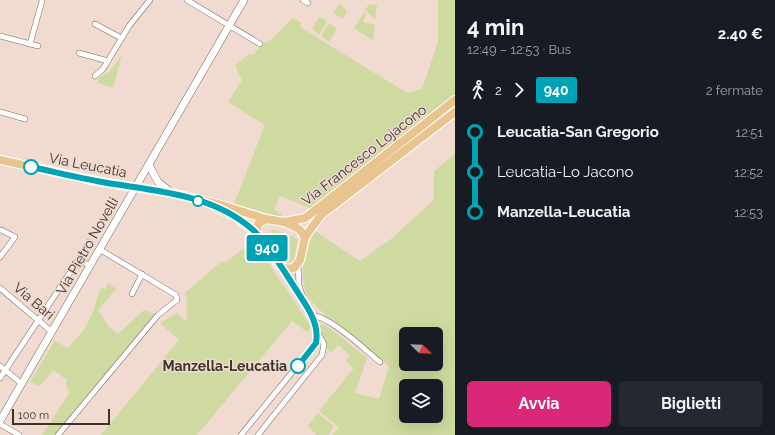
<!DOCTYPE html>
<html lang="it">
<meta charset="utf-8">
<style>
body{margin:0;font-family:Raleway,sans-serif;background:#242831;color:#f1f3f6;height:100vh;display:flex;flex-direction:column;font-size:15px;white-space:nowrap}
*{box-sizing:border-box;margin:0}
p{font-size:13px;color:#9ea1a6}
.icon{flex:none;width:22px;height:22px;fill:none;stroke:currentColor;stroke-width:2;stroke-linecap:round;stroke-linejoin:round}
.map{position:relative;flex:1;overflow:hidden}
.panel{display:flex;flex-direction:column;background:#171b24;width:320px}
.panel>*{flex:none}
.badge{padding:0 8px;border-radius:3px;font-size:14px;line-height:26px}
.needle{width:26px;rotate:113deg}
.fabs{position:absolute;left:399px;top:327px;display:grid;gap:8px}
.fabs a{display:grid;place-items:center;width:44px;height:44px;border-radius:6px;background:#171b24;box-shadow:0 4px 16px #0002;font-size:20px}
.scale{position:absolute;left:12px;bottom:10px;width:98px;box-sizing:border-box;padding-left:4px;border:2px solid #3c332f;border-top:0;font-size:11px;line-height:14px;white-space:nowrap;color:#3c332f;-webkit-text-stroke:3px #f1dacf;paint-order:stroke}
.map>.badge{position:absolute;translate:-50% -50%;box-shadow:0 0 0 2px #fff}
.legs{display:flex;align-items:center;gap:6px;height:44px;padding:0 12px;font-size:13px}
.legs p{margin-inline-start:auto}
.summary{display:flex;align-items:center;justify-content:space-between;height:68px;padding:0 12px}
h1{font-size:22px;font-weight:700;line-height:30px}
.action{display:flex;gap:8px;margin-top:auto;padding:8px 12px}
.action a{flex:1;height:46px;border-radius:6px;background:#db2777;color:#fff;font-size:16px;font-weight:700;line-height:46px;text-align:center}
.action a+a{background:#242831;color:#f1f3f6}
ul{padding:0 12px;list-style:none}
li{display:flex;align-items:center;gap:14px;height:40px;font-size:15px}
li i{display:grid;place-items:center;width:6px;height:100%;margin:0 5px;background:currentColor}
li i::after{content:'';width:10px;height:10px;margin:-5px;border:3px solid;border-radius:50%;background:#171b24}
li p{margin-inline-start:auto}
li:first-child i{background:linear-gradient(#0000 50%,currentColor 0)}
li:last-child i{background:linear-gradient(currentColor 50%,#0000 0)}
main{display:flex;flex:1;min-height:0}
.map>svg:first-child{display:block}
</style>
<main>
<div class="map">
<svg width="455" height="435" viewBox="0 0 455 435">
<rect width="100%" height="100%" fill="#f1dacf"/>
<path fill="#ceda9f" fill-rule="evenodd" d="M438,0H455V94L310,208L280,196L274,210L282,214L281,217L234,204L265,125L228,102L242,80L235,66L249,54L253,55L265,42L267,43L293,18L302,23L300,27L407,93L422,89L438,42Z
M340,3L347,11L343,19L333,13Z
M369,4L377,5L375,20L365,10Z
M364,12L366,15L363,22L375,25L373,41L354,28Z
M319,17L327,21L319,35L312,28Z
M329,23L337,29L329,42L321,36Z
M122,55L113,88L97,82L99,78L109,72Z
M455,154V435H332L339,427L319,411L354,368L346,361L350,355L338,345L332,352L328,351L319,326L320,324L327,326L367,358L355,393L379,399L389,366L331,321L307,297L303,279V268L312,235L315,231L360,261L391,239L434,200V171ZM406,334H436V364H406ZM406,386H436V416H406Z
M273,229L298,239L294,260L288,263L283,261L267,238Z
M247,246L257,256L262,253L311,327L307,332L292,321L197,435H101L179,340L160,323L177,313L186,321L187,301L185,293L222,261L225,263Z
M108,283L116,289L98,310L110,328L118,334L144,310L155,314L55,435H42L70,392L66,387L67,380L53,370L40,386L30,382L55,340L67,348C90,328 92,315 101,287L106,289Z
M318,413L334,426L328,435H317L308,426Z"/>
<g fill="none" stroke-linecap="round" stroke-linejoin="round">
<defs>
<path id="street" d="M187,0L260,44
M303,0L308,3
M95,24L121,38
M0,36L38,46
M30,44L42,1
M79,53L108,61
M95,76L103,69L129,26L150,0
M0,112L25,119
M0,257L15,237L1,230
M79,259L89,242
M298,264L299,285L303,298
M0,288L52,332
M132,294L142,274
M311,315C331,317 364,349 380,362
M0,366L22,384
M0,378L79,259L90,266
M0,424L19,435
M58,435L158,315L177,300L176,295L99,249
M241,435L316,343C320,318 295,286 280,267
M258,435L322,355L324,344L316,329"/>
<path id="secondary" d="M149,165L158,182L172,193
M0,421L244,0"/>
<path id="primary" d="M0,160L101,182L172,193L225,206L266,219L284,222L299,229L305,237
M216,208L236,217L257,234
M266,219L258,224L257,234L279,265L287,269L294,268L300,260L305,237L321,215L455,112
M284,222L305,218L318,208L455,100"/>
</defs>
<use href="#street" stroke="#79665c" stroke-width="6"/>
<use href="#secondary" stroke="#79665c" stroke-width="8"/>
<use href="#primary" stroke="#fff" stroke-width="10"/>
<use href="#street" stroke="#fff" stroke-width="5"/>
<use href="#secondary" stroke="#fff" stroke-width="7"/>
<use href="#primary" stroke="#e8c48f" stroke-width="8"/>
</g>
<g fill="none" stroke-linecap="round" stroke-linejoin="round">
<defs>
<path id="line-1" d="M31,167C55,172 79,178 102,182C153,191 211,193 252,229C266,241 284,271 295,288C305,304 320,322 316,343L298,366"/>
</defs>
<use href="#line-1" stroke="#fff" stroke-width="9"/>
<use href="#line-1" stroke="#00a3b4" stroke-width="6"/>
</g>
<g fill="#fff" stroke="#00a3b4" stroke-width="2">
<circle cx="31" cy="167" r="7"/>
<circle cx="198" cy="201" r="5"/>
<circle cx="298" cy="366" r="7"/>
</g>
<g text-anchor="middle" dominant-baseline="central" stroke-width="3" stroke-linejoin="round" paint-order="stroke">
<g font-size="14" fill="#3c332f" stroke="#f1dacf">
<text transform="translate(364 155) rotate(-38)">Via Francesco Lojacono</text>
<text transform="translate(88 165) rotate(11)">Via Leucatia</text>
<text transform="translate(87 246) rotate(-60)">Via Pietro Novelli</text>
<text transform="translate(34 301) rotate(40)">Via Bari</text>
</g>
<g font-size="14" font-weight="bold" fill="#3c332f" stroke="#f1dacf" text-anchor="end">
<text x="287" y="366">Manzella-Leucatia</text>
</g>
</g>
</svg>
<div class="fabs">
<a><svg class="needle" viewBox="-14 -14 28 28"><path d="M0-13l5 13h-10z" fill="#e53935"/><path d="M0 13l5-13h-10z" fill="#9ea1a6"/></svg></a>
<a><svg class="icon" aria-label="layers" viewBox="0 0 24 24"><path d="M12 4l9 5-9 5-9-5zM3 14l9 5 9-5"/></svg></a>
</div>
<div class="scale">100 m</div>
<b class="badge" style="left:267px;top:248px;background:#00a3b4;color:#fff">940</b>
</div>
<section class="panel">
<div class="summary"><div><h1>4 min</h1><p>12:49 – 12:53 · Bus</p></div><b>2.40 €</b></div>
<div class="legs"><svg class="icon" aria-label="walk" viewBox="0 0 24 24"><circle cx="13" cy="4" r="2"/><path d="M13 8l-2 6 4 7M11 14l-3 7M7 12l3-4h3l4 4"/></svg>2<svg class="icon" aria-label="forward" viewBox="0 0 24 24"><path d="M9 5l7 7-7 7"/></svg><b class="badge" style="background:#00a3b4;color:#fff">940</b><p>2 fermate</p></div>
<ul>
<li><i style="color:#00a3b4"></i><b>Leucatia-San Gregorio</b><p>12:51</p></li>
<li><i style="color:#00a3b4"></i><span>Leucatia-Lo Jacono</span><p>12:52</p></li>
<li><i style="color:#00a3b4"></i><b>Manzella-Leucatia</b><p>12:53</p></li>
</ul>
<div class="action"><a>Avvia</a><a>Biglietti</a></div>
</section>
</main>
